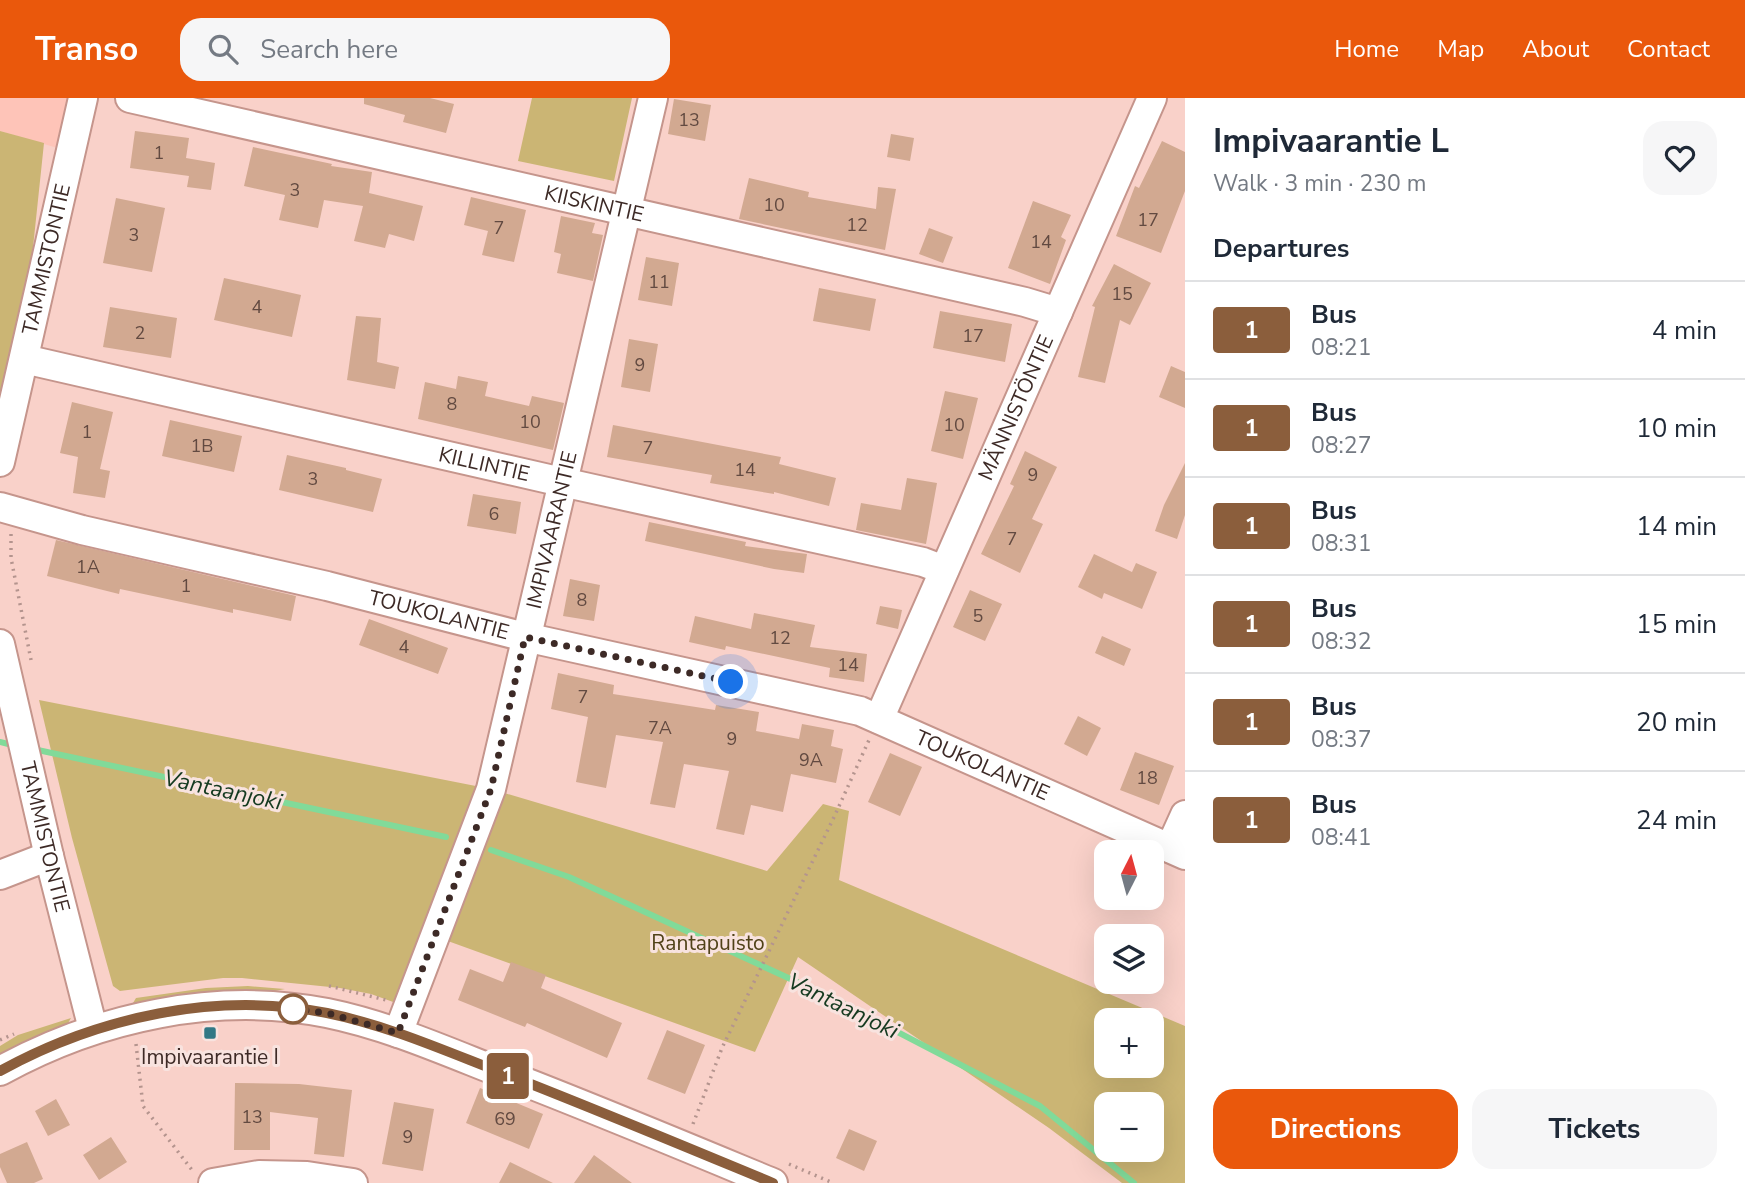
<!DOCTYPE html>
<meta charset="utf-8">
<style>
body{margin:0;font-family:"Nunito Sans",sans-serif;background:#f6f6f7;color:#1f2937;height:100vh;display:flex;flex-direction:column;font-size:26px;white-space:nowrap}
*{box-sizing:border-box;margin:0}
p{font-size:23px;color:#747a83}
.icon{flex:none;width:38px;height:38px;fill:none;stroke:currentColor;stroke-width:2;stroke-linecap:round;stroke-linejoin:round}
.map{position:relative;flex:1;overflow:hidden}
.panel{display:flex;flex-direction:column;background:#fff;width:560px}
.panel>*{flex:none}
.badge{padding:0 14px;border-radius:5px;font-size:24px;line-height:46px}
.needle{width:46px;rotate:6deg}
.buttons{position:absolute;left:1094px;top:742px;display:grid;gap:14px}
.buttons a{display:grid;place-items:center;width:70px;height:70px;border-radius:14px;background:#fff;box-shadow:0 7px 28px #0002;font-size:35px}
.you{position:absolute;width:35px;height:35px;margin:-18px;border:5px solid #fff;border-radius:50%;background:#1a73e8;box-shadow:0 0 0 10px #1a73e833}
.map>.badge{position:absolute;translate:-50% -50%;box-shadow:0 0 0 4px #fff}
h2{padding:0 28px;font-size:26px;line-height:63px}
.round{display:grid;place-items:center;flex:none;width:74px;height:74px;border-radius:21px;background:#f6f6f7}
.overview{display:flex;align-items:center;justify-content:space-between;height:119px;padding:0 28px}
h1{font-size:33px;font-weight:700;line-height:52px}
.action{display:flex;gap:14px;margin-top:auto;padding:14px 28px}
.action a{flex:1;height:80px;border-radius:21px;background:#ea580c;color:#fff;font-size:28px;font-weight:700;line-height:80px;text-align:center}
.action a+a{background:#f6f6f7;color:#1f2937}
ul{padding:0;list-style:none}
li{display:flex;align-items:center;gap:21px;height:98px;padding:0 28px;border-top:2px solid #e0e1e3}
li div{flex:1}
li b{display:block;font-size:26px}
li em{font-style:normal}
li .badge{min-width:77px;font-weight:700;text-align:center}
header{display:flex;align-items:center;gap:42px;box-sizing:border-box;height:98px;padding:0 35px;background:#ea580c;color:#fff}
header strong{font-size:33px}
nav{display:flex;gap:38px;margin-inline-start:auto;font-size:24px}
.search{width:490px;height:63px;background:#f6f6f7;display:flex;align-items:center;gap:18px;box-sizing:border-box;padding:0 24px;border-radius:21px;color:#747a83;font-size:26px}
main{display:flex;flex:1;min-height:0}
.map>svg:first-child{display:block}
</style>
<header>
<strong>Transo</strong>
<div class="search"><svg class="icon" aria-label="search" viewBox="0 0 24 24"><circle cx="10" cy="10" r="6"/><path d="M15 15l6 6"/></svg>Search here</div>
<nav><a>Home</a><a>Map</a><a>About</a><a>Contact</a></nav>
</header>
<main>
<div class="map">
<svg width="1185" height="1085" viewBox="0 0 1185 1085">
<rect width="100%" height="100%" fill="#f9d1c9"/>
<path fill="#fec4b8" d="M0,0H83L71,54L0,33Z"/>
<path fill="#cbb574" fill-rule="evenodd" d="M532,0H632L614,83L518,63Z
M0,33L44,45L24,235L0,337Z
M39,602L491,691L767,773L823,706L849,713L839,782L1185,928V1085H1122L1049,1030L798,859L755,954L434,838L407,909L371,896L340,890L242,880H223L120,893L113,888L72,740ZM1106,922H1152V968H1106ZM1106,1006H1152V1052H1106Z
M248,888L285,891L249,898L135,909L133,905L136,900L206,890Z
M71,920L64,932L0,961V948L18,937Z"/>
<g fill="none" stroke-linecap="round" stroke-linejoin="round">
<path stroke="#81da99" stroke-width="6" d="M0,644L16,648
M33,651L446,739
M491,752L569,779L834,901L1040,1008L1134,1085"/>
</g>
<path fill="#d2a991" d="M364,0H430L454,6L446,35L403,24L405,17L364,6Z
M674,1L711,7L705,43L668,36Z
M135,33L189,40L186,60L215,65L211,92L187,89L189,78L130,70Z
M891,36L914,40L910,63L887,59Z
M1162,43L1185,54V93L1161,155L1116,138L1135,88L1139,90Z
M253,49L332,66L331,68L372,74L369,95L423,108L414,143L389,136L385,150L354,143L363,108L324,102L318,130L279,122L285,97L244,88Z
M749,80L809,94L808,99L876,111L878,89L896,91L885,152L739,121Z
M471,99L526,112L514,164L482,157L488,133L464,127Z
M116,100L165,110L152,174L103,165Z
M1033,103L1071,117L1061,139L1066,142L1050,186L1008,170Z
M561,118L595,125L592,135L603,137L593,183L557,175L561,156L554,154Z
M929,130L953,139L943,165L919,156Z
M646,159L679,165L672,208L638,202Z
M1114,166L1151,185L1130,227L1120,222L1105,285L1078,279L1095,209L1092,208Z
M224,180L301,197L292,239L214,222Z
M819,190L876,201L870,233L813,223Z
M110,209L177,220L171,260L103,249Z
M940,213L1012,226L1005,264L933,250Z
M356,218L381,220L377,264L399,269L395,291L347,282Z
M629,241L658,246L650,294L621,289Z
M1171,268L1185,274V310L1159,299Z
M458,278L488,284L485,298L529,308L532,298L564,305L553,352L418,321L425,284L456,291Z
M945,293L978,300L963,361L931,353Z
M72,304L113,314L100,371L110,373L105,400L73,395L78,359L60,355Z
M170,322L242,338L234,374L162,358Z
M613,327L781,359L779,366L836,380L829,408L774,394V396L710,385L712,377L607,359Z
M1025,353L1057,369L1032,421L1043,426L1020,475L981,456L1014,388L1010,386Z
M287,357L346,370V372L382,381L373,414L279,392Z
M1185,365V417L1177,441L1155,433L1164,407Z
M907,380L937,385L926,446L856,432L861,405L901,412Z
M473,396L521,404L516,436L467,428Z
M649,424L746,444L745,448L807,456L804,475L774,471L645,443Z
M56,442L296,498L291,523L233,511V515L120,491L119,496L47,478Z
M1094,456L1132,474L1136,465L1157,474L1142,511L1104,495L1102,501L1078,489Z
M570,481L600,487L594,523L563,518Z
M970,492L1002,506L985,543L953,529Z
M880,508L902,512L898,531L876,526Z
M754,515L815,527L810,549L867,556L864,584L829,579L830,570L726,548L725,552L689,544L695,518L751,531Z
M369,521L448,550L438,576L359,547Z
M1102,538L1131,551L1124,568L1095,555Z
M558,575L614,587L613,596L715,612L716,607L759,614L756,633L799,641L802,626L834,632L831,648L843,651L836,685L791,676L783,714L751,707L744,737L716,731L729,673L684,666L675,710L650,706L663,644L616,637L606,690L576,684L588,619L551,611Z
M1078,618L1101,630L1087,658L1064,646Z
M1135,654L1174,668L1159,707L1120,692Z
M890,655L922,669L900,718L868,704Z
M511,864L546,877L541,890L622,925L607,960L527,925L525,929L458,902L470,871L503,884Z
M667,932L705,947L685,996L647,981Z
M235,985L299,986L352,992L344,1059L314,1056L318,1020L270,1014V1052H234Z
M480,990L543,1016L529,1051L466,1025Z
M56,1001L70,1027L48,1038L35,1013Z
M394,1004L434,1011L423,1073L382,1066Z
M849,1031L877,1043L864,1073L836,1060Z
M111,1039L127,1064L99,1082L83,1057Z
M27,1044L43,1081L34,1085H7L0,1069V1056Z
M594,1057L632,1085H574Z
M510,1064L553,1085H499Z"/>
<g fill="none" stroke-linecap="round" stroke-linejoin="round">
<defs>
<g id="minor">
<path id="s1" d="M130,0L1025,204L1058,214"/>
<path id="s2" d="M24,261L562,384L923,464L944,472"/>
<path id="s3" d="M0,364L83,0"/>
<path id="s4" d="M0,409L82,432L327,488L525,539L860,613L1185,757"/>
<path id="s5" d="M0,546L49,758L93,931"/>
<path id="s6" d="M879,621L1152,0"/>
<path d="M1170,750L1185,717"/>
<path d="M0,777L49,758"/>
<path id="s7" d="M398,935L491,691L653,0"/>
<path d="M0,973C98,919 216,893 327,915C391,928 452,956 512,979C600,1013 686,1049 773,1085"/>
<path d="M213,1085L259,1077L307,1078L353,1085"/>
</g>
</defs>
<use href="#minor" stroke="#c5958c" stroke-width="32"/>
<path stroke="#b4948e" stroke-width="3.5" stroke-dasharray="2 5" stroke-linecap="butt" d="M11,436V460L31,562
M329,888L386,902
M0,942L14,936
M136,946L143,1008L192,1072
M693,1026L722,950L835,717L869,642
M789,1066L833,1085"/>
<use href="#minor" stroke="#fff" stroke-width="28"/>
</g>
<g fill="none" stroke-linecap="round" stroke-linejoin="round">
<defs>
<path id="line" d="M0,973C98,919 216,893 327,915C391,928 452,956 513,979C600,1013 686,1049 773,1085"/>
</defs>
<use href="#line" stroke="#fff" stroke-width="16"/>
<use href="#line" stroke="#8b5e3c" stroke-width="10"/>
<path stroke="#3d2a26" stroke-width="7" stroke-dasharray="0 12.6" d="M293,911L287,910L327,915L398,935L491,691L525,539L731,584"/>
</g>
<circle fill="#fff" stroke="#8b5e3c" stroke-width="3.5" cx="293" cy="911" r="14"/>
<rect fill="#327885" stroke="#f8e3df" stroke-width="2.5" x="203" y="928" width="14" height="14" rx="3.5"/>
<g text-anchor="middle" dominant-baseline="central" stroke-width="6" stroke-linejoin="round" paint-order="stroke">
<g font-size="18" fill="#624a41">
<text x="689" y="22">13</text>
<text x="159" y="55">1</text>
<text x="295" y="92">3</text>
<text x="774" y="107">10</text>
<text x="1148" y="122">17</text>
<text x="857" y="127">12</text>
<text x="499" y="130">7</text>
<text x="134" y="137">3</text>
<text x="1041" y="144">14</text>
<text x="659" y="184">11</text>
<text x="1122" y="196">15</text>
<text x="257" y="209">4</text>
<text x="140" y="235">2</text>
<text x="973" y="238">17</text>
<text x="640" y="267">9</text>
<text x="452" y="306">8</text>
<text x="530" y="324">10</text>
<text x="954" y="327">10</text>
<text x="87" y="334">1</text>
<text x="202" y="348">1B</text>
<text x="648" y="350">7</text>
<text x="745" y="372">14</text>
<text x="1033" y="377">9</text>
<text x="313" y="381">3</text>
<text x="494" y="416">6</text>
<text x="1012" y="441">7</text>
<text x="88" y="469">1A</text>
<text x="186" y="488">1</text>
<text x="582" y="502">8</text>
<text x="978" y="518">5</text>
<text x="780" y="540">12</text>
<text x="404" y="549">4</text>
<text x="848" y="567">14</text>
<text x="583" y="599">7</text>
<text x="660" y="630">7A</text>
<text x="732" y="641">9</text>
<text x="811" y="662">9A</text>
<text x="1147" y="680">18</text>
<text x="252" y="1019">13</text>
<text x="505" y="1021">69</text>
<text x="408" y="1039">9</text>
</g>
<g font-size="21" fill="#3d2a26" stroke="#f8e3df">
<text stroke="none"><textPath href="#s1" startOffset="476">KIISKINTIE</textPath></text>
<text stroke="none"><textPath href="#s3" startOffset="208">TAMMISTONTIE</textPath></text>
<text stroke="none"><textPath href="#s6" startOffset="340">MÄNNISTÖNTIE</textPath></text>
<text stroke="none"><textPath href="#s2" startOffset="472">KILLINTIE</textPath></text>
<text stroke="none"><textPath href="#s7" startOffset="527">IMPIVAARANTIE</textPath></text>
<text stroke="none"><textPath href="#s4" startOffset="452">TOUKOLANTIE</textPath></text>
<text stroke="none"><textPath href="#s4" startOffset="1018">TOUKOLANTIE</textPath></text>
<text stroke="none"><textPath href="#s5" startOffset="198">TAMMISTONTIE</textPath></text>
</g>
<g font-size="21" fill="#504218" stroke="#f8e3df">
<text x="708" y="845">Rantapuisto</text>
</g>
<g font-size="21" fill="#3d2a26" stroke="#f8e3df">
<text x="210" y="959">Impivaarantie I</text>
</g>
<g font-size="23" font-style="italic" fill="#153a20" stroke="#f8e3df">
<text transform="translate(223 692) rotate(12)">Vantaanjoki</text>
<text transform="translate(843 908) rotate(26)">Vantaanjoki</text>
</g>
</g>
</svg>
<div class="buttons">
<a><svg class="needle" viewBox="-14 -14 28 28"><path d="M0-13l5 13h-10z" fill="#e53935"/><path d="M0 13l5-13h-10z" fill="#747a83"/></svg></a>
<a><svg class="icon" aria-label="layers" viewBox="0 0 24 24"><path d="M12 4l9 5-9 5-9-5zM3 14l9 5 9-5"/></svg></a>
<a>+</a>
<a>−</a>
</div>
<div class="you" style="left:731px;top:584px"></div>
<b class="badge" style="left:508px;top:978px;background:#8b5e3c;color:#fff">1</b>
</div>
<section class="panel">
<div class="overview"><div><h1>Impivaarantie L</h1><p>Walk · 3 min · 230 m</p></div><a class="round"><svg class="icon" aria-label="heart" viewBox="0 0 24 24"><path d="M12 20l-8-8c-3-5 5-10 8-4 3-6 11-1 8 4z"/></svg></a></div>
<h2>Departures</h2>
<ul>
<li><span class="badge" style="background:#8b5e3c;color:#fff">1</span><div><b>Bus</b><p>08:21</p></div><em>4 min</em></li>
<li><span class="badge" style="background:#8b5e3c;color:#fff">1</span><div><b>Bus</b><p>08:27</p></div><em>10 min</em></li>
<li><span class="badge" style="background:#8b5e3c;color:#fff">1</span><div><b>Bus</b><p>08:31</p></div><em>14 min</em></li>
<li><span class="badge" style="background:#8b5e3c;color:#fff">1</span><div><b>Bus</b><p>08:32</p></div><em>15 min</em></li>
<li><span class="badge" style="background:#8b5e3c;color:#fff">1</span><div><b>Bus</b><p>08:37</p></div><em>20 min</em></li>
<li><span class="badge" style="background:#8b5e3c;color:#fff">1</span><div><b>Bus</b><p>08:41</p></div><em>24 min</em></li>
</ul>
<div class="action"><a>Directions</a><a>Tickets</a></div>
</section>
</main>
